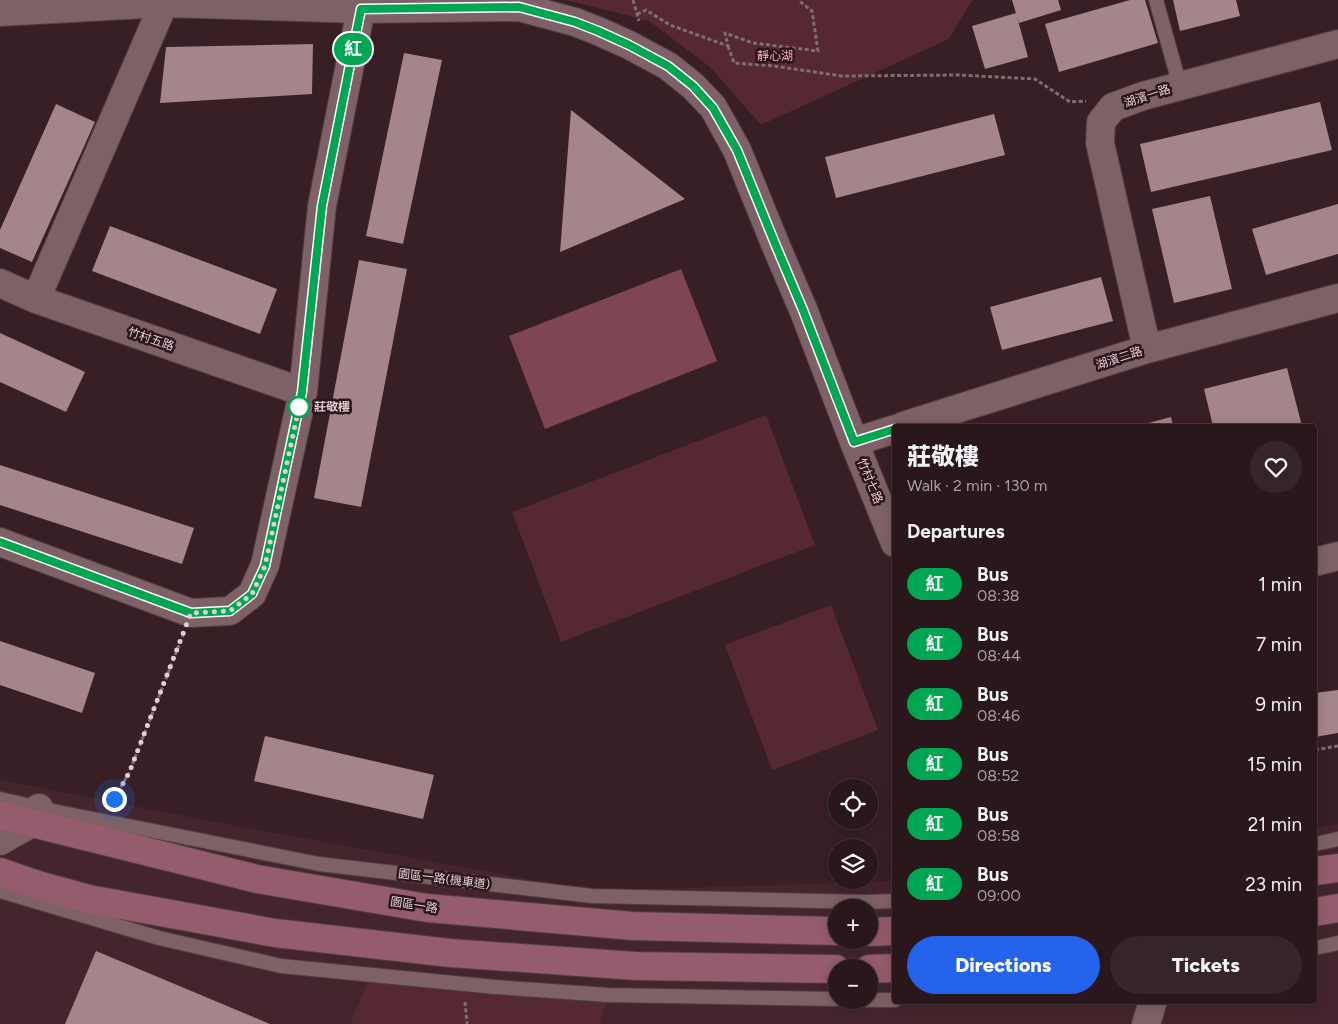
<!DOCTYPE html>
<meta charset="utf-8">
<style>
body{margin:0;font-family:Figtree,"Noto Sans TC",sans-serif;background:#352429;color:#f1f3f6;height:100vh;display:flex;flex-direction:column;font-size:19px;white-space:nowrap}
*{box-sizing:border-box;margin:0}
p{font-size:16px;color:#a59fa3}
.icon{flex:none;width:28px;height:28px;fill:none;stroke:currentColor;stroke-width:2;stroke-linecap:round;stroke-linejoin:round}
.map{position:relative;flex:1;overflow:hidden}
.panel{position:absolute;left:892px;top:424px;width:425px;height:580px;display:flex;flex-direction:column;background:#29171c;border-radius:5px;box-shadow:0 2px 12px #0003,0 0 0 1px #45363b}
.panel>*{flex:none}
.badge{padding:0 10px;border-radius:16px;font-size:18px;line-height:32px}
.fabs{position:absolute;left:828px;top:779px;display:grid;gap:10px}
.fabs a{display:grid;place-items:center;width:50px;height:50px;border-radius:50%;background:#29171c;box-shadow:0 2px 12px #0003,0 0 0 1px #45363b;font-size:25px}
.you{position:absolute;width:25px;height:25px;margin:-12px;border:4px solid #fff;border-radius:50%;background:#1a73e8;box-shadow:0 0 0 8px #1a73e833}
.map>.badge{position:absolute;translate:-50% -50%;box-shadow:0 0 0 2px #fff}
h2{padding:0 15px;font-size:19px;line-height:45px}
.round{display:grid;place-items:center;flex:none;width:52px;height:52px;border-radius:26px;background:#352429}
.overview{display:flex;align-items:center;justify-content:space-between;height:85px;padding:0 15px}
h1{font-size:24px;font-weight:800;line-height:38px}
.button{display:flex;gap:10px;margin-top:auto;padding:10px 15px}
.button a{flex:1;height:58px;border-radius:30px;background:#2563eb;color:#fff;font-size:20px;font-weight:800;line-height:58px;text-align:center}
.button a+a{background:#352429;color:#f1f3f6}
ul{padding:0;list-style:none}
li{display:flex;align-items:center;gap:15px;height:60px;padding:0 15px}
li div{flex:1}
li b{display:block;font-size:19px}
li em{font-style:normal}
li .badge{min-width:55px;font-weight:700;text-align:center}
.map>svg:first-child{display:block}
</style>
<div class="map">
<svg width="1338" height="1024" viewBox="0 0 1338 1024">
<rect width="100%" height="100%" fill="#371f25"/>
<path fill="#44252d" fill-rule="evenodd" d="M0,780L247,828L595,891L895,881V1001H1315V828L1338,824V1024H0ZM836,908H869V940H836ZM836,968H869V1000H836Z"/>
<path fill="#552834" d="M566,0H972L949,39L761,125L710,67L649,21Z
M766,415L815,545L561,642L512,512Z
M831,605L878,730L772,770L725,645Z
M371,975L608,995L600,1024H350Z"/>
<path fill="#7e4655" d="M681,269L717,361L545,429L509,336Z"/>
<path fill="#a4858b" d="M1012,0H1058L1061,10L1019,23Z
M1130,0H1145L1158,43L1059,72L1045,24Z
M1173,0H1236L1240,16L1180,31Z
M1016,13L1028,57L985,69L972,26Z
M313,44L312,94L160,103L166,47Z
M404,53L442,60L403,244L366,236Z
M1320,102L1332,150L1151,192L1140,144Z
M56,104L95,122L32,262L0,248V230Z
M571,110L685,199L560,252Z
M994,114L1005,155L836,198L825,157Z
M1210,196L1232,289L1174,303L1152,209Z
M1338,204V254L1266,275L1252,229Z
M110,226L277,289L260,334L92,271Z
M359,260L407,269L361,507L314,498Z
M1101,277L1113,321L1002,350L990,307Z
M0,333L85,372L66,412L0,382Z
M1287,368L1302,426H1213L1204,389Z
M1171,417L1173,426H1137Z
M0,465L194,528L182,564L0,505Z
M0,641L95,673L82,713L0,685Z
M1338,690V733L1315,737V693Z
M265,736L434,775L423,819L254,781Z
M96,951L270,1024H65Z"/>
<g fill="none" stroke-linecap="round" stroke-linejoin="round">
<defs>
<path id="lane" d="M1156,0L1180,86
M0,799L58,812L319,864L592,896L868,902L895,901
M1315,844L1338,839
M0,891L159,938L281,966L495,987L608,995L836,999
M1315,948L1338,943
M865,1000H895"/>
<path id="street" d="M0,12L164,3L361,9L519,7L575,22L598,31L629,45L668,66L693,86L713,107L737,150L776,246L803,309L854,442L895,543
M0,283L36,299L303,392
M36,299L164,3
M1147,349L1100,143L1101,122L1113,107L1143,96L1338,44
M903,426L1147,349L1338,298
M854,442L895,429
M0,542L191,613L230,611L252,594L265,565L303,392L322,206L361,9
M1315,562L1338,556
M0,841L32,823L39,808
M1146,1024L1153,1001"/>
<path id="secondary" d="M0,815L257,879L427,908L633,926L836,931
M1315,871L1338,868
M0,872L38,885L89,899L275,933L450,953L636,966L836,969
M1315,912L1338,908
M869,932L895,931
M869,969L895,968"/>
</defs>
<use href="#lane" stroke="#503c41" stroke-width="16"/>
<use href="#street" stroke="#503c41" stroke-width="30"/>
<use href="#secondary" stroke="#503c41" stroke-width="30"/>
<path stroke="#826d72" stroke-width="3" stroke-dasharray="4 2.5" stroke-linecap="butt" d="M633,0L639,21
M637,14L646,10L670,25L728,46L725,33L753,43L818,51L812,11L798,0
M728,46L734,63L774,66L842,76L959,75L1035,79L1070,102L1086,101
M1315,750L1338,746
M111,804L129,773L183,635
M465,1002L467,1024"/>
<use href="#lane" stroke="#7e6067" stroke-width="14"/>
<use href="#street" stroke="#7e6067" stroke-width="28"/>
<use href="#secondary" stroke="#945c6c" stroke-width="28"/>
</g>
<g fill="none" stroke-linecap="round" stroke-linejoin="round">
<defs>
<path id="line" d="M0,542L191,613L230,611L252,594L265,566L302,392L322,206L361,9L519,7L575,22L598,31L629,45L668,66L693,86L713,108L737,150L776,246L803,310L854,442L895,429"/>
</defs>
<use href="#line" stroke="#fff" stroke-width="11"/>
<use href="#line" stroke="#00a651" stroke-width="8"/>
<path stroke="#e0cfd2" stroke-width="5" stroke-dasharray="0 9" d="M114,799L129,773L191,613L230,611L252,594L265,566L299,407"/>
</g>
<circle fill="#fff" stroke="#00a651" stroke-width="2.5" cx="299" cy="407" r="10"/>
<g text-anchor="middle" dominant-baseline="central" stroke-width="5" stroke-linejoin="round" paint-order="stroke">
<g font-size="12" fill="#f6aebf" stroke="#2d151c">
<text x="775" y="56">靜心湖</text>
</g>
<g font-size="12" fill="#e0cfd2" stroke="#2d151c">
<text transform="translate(1147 96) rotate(-18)">湖濱一路</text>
<text transform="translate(151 339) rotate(19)">竹村五路</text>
<text transform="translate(1119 358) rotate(-18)">湖濱二路</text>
<text transform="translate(870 481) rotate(68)">竹村七路</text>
<text transform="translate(444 879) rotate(7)">園區一路(機車道)</text>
<text transform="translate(414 905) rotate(9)">園區一路</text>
</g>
<g font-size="12" font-weight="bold" fill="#e0cfd2" stroke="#2d151c" text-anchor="start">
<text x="314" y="407">莊敬樓</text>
</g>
</g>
</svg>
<div class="fabs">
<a><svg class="icon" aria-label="locate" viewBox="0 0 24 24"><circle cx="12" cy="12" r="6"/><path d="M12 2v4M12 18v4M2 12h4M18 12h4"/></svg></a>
<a><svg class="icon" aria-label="layers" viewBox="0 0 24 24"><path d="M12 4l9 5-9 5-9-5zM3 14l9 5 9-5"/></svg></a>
<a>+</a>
<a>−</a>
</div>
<div class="you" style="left:114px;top:799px"></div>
<b class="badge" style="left:353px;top:49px;background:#00a651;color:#fff">紅</b>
<section class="panel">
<div class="overview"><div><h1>莊敬樓</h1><p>Walk · 2 min · 130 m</p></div><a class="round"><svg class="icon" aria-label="heart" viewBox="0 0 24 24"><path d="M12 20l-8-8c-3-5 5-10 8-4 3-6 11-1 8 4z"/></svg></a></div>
<h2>Departures</h2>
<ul>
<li><span class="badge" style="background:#00a651;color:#fff">紅</span><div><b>Bus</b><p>08:38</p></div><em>1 min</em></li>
<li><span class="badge" style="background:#00a651;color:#fff">紅</span><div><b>Bus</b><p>08:44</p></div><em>7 min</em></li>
<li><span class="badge" style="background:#00a651;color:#fff">紅</span><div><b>Bus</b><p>08:46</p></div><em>9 min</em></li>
<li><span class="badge" style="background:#00a651;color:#fff">紅</span><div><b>Bus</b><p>08:52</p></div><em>15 min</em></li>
<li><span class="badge" style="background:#00a651;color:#fff">紅</span><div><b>Bus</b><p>08:58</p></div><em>21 min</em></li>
<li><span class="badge" style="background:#00a651;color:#fff">紅</span><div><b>Bus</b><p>09:00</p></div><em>23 min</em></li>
</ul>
<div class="button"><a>Directions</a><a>Tickets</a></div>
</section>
</div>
